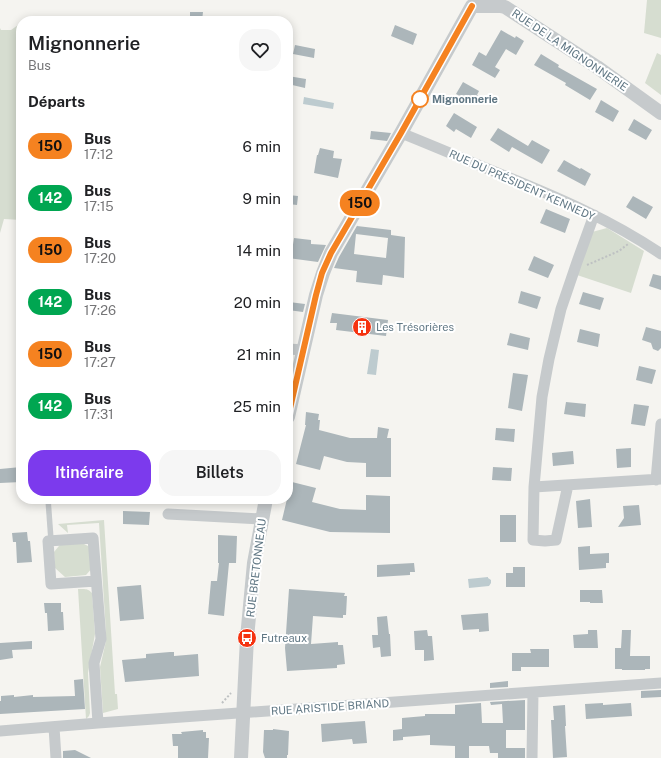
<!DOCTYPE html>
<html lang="fr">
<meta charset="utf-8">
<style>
body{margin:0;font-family:"Public Sans",sans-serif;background:#f6f6f6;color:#202124;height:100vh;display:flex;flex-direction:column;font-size:15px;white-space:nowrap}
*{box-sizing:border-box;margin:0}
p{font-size:13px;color:#757577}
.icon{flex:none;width:22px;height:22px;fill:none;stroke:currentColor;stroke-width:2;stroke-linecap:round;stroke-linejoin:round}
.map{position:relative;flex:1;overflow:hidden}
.details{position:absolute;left:16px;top:16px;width:277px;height:488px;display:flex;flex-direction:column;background:#fff;border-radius:16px;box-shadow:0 2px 10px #0003}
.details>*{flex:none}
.badge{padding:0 8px;border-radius:13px;font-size:14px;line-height:26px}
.map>.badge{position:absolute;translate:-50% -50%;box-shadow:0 0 0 2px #fff}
h2{padding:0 12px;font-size:15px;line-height:36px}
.round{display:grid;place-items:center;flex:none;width:42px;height:42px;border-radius:16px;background:#f6f6f6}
.summary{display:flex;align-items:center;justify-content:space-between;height:68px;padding:0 12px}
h1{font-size:19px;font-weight:600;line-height:30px}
.cta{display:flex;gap:8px;margin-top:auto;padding:8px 12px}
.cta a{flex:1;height:46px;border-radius:16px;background:#7c3aed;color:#fff;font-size:16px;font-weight:600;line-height:46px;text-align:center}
.cta a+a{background:#f6f6f6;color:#202124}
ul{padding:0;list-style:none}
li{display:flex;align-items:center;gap:12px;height:52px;padding:0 12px}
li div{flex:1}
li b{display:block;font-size:15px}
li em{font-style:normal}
li .badge{min-width:44px;font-weight:700;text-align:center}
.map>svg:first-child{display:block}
</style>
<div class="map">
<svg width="661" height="758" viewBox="0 0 661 758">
<rect width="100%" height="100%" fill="#f5f4f0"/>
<path fill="#d6ddd0" d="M647,0H661V38L644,33Z
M21,23V220L4,219L0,233V28L1,30H11Z
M657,53L661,55V95L645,83Z
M607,228L644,251L631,293L577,275L592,232Z
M104,520L115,694H117L118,709L103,713L100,667L106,641V632L99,523L67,525L68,533L58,524Z
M63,541H78L92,548L93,567L86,575L65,577L55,568L54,552Z
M78,589C84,589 88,588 92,593L95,634L88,673L90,713L89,716L86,719Z"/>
<path fill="#bdcbcf" d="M304,97L334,103L333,109L303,104Z
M371,349L379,350L376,375L367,374Z
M488,577V578L491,580V583L489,586L469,588L468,579Z"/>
<path fill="#acb6ba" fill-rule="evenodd" d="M190,12H203L202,21H190Z
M395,25L417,34L413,45L391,36Z
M501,30L515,38L516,36L524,41L516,55L506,49L495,67L500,70L495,78L472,65L479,52L486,56Z
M295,45L315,49L314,58L293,54Z
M541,54L559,65L558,67L597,89L590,100L565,85L566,83L534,65Z
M288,76L306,79L305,88L288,84Z
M463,82L479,91L477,95L481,98L477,105L456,94Z
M601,100L619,111L613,122L595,112Z
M454,113L477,127L471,138L456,129L454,132L446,126Z
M634,119L652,130L646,140L628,130Z
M498,128L528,146L532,140L550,150L542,164L512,147L509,152L490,140Z
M371,131L391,133L387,141L370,139Z
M320,148L334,151L333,158L342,159L338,178L314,173L317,155H318Z
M564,160L580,169L581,168L591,174L585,186L557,171Z
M288,195L298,196L297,205L288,204Z
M633,196L653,207L646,219L626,207Z
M546,209L570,219L565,233L540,223Z
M358,224L357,226L391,230V235L405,237L404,278L383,275L382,285L356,282L357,271L334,268L339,257ZM356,234L388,238L386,258L354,254Z
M294,238L311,240V244L326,245L318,262L288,258V250L292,251Z
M534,256L554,265L548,278L528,270Z
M653,274L661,276V290L649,286Z
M521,291L541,297L537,309L518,303Z
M583,292L604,298L600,310L579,304Z
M289,302L305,304L303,312L288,310Z
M332,313L388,320L386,336L336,330L337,323H330Z
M646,327L661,331V348L658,351L653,349L651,343L642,340Z
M580,329L600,334L598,347L577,342Z
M510,333L530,338L528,350L507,345Z
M639,366L656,370L652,384L636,380Z
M513,373L528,375L522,411L508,408Z
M566,402L586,404L585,417L564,414Z
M634,404L649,406L645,426L631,424Z
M306,412L319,414L318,420H320L319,430L350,438H377L378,427L389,429L387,438H391V477H366V463L347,462L324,456L320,470L296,464L306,425H305Z
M496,428L515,429L514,442L495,440Z
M631,448V467L617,468L616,449Z
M573,451L574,464L553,466L552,453Z
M21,467V482L0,483V469Z
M493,467L512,468L511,481L492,480Z
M292,482L316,488L312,502L340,509L366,510V495L390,496V533L330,532L282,520L287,499H288V495Z
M590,499L592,527L578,528L576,501Z
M639,505L641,525L618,527L624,518L623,506Z
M123,511L150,512L149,525L123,524Z
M500,515H516V542H500Z
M27,532L28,541H30L32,562L17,563L16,542H13L12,533Z
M218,535L237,536L236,563H229L224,616L208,614L211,581H217L219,563H218Z
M590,546V554L609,553V563H606V568L579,570L578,547Z
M414,563L415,572H410V575L377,577V565Z
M513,567H525V587H506V573H513Z
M141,585L144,619L120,621L117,587Z
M289,589L345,593L344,596H347L346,615H343V618L313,616L311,644L338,642V645H343L345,664L337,665V668L287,671L285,648Z
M580,590H602L603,603H590V602H580Z
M44,603H61V612H63L64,630L48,631L47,613H45Z
M488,613L489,631L479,632V629L463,630L461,615Z
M387,616L389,634H390L391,656L381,657L380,647L373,648L372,635H378L377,617Z
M427,630L428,636H432L434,660L424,661V650H415L414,631Z
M588,630H597L598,648H574L573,635L588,634Z
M622,630H631L630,656H650V669H645V670H622V669H615V648H621Z
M32,641V649L12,650L13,658L0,660V643Z
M530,649H549V667H521V671H512V653H531Z
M170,652H174V656L198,654L199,676L125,682L122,660L146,658V654Z
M83,679L85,709L0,714V701H1V696L14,695V697L33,695V697L75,696L74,680Z
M508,681V687L490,688V683Z
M661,690V697L641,698V691Z
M525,700V730H506V748H525V758H498V753H490L489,746H469V758H455V746L430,745V735L403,737V740L393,741V730L402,729V718L425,716V714H455V705L481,703L482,723H503L502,704L491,705L490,702Z
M603,703V705L631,703L632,716L586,719L585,704Z
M565,705L566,726H565L567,757L553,758L551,720H554L553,706Z
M365,721L367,743L353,744L352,739L322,742L321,724Z
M273,729L289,731L288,755H287V758H265L263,752L264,730H273Z
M203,730V732H206V738H209L208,758H178V746H173L172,734H182L181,732Z
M75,750L91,758H63V751Z"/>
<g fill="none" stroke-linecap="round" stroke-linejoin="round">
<path stroke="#bec1c2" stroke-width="2" stroke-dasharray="2 2" stroke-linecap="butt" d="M587,265L619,251L628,244
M222,703L231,693"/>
<path stroke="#c6cacc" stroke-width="5.5" d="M48,499L51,540"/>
<path stroke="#c6cacc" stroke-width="11" d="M401,133C436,147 471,162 505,176C559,198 613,221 661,254
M288,349L304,350
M656,480L661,424
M568,485L556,540L545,541L533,540L534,487L542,397L549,359L561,309L577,262L594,215
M534,487L661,479
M168,514L262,519
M96,581L51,584L48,541L93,538L101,639L94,663L98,723
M54,727L56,758
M0,731L98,723L661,683
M532,758L533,692"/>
<path stroke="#c6cacc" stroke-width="14" d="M472,6H500L505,7L597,67L661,113
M288,417L316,295L323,273L331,253L401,133L472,6
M241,758L247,638L254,563L266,499"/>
</g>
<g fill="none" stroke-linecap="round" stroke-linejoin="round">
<defs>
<path id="line" d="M288,417L316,295L322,273L331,253L401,133L472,6"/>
</defs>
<use href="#line" stroke="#fff" stroke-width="9"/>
<use href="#line" stroke="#f58220" stroke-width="6"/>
</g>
<defs>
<symbol id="building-disc" viewBox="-11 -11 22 22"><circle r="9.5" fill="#f53310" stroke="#fff"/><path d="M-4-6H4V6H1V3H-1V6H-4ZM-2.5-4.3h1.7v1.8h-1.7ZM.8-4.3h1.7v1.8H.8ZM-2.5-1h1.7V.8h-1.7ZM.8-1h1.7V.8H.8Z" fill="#fff"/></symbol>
<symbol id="bus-disc" viewBox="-11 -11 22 22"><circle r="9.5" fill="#f53310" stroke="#fff"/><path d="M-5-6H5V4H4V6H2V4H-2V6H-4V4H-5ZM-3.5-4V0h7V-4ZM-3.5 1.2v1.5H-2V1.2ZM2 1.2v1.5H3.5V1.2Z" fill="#fff"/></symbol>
</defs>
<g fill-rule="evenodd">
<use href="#building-disc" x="351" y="316" width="22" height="22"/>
<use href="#bus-disc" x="236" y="627" width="22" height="22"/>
</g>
<circle fill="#fff" stroke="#f58220" stroke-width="2" cx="420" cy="99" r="8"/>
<g text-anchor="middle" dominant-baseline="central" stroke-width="4" stroke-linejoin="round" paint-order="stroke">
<g font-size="11" fill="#607784" stroke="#fff">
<text transform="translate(570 50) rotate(34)">RUE DE LA MIGNONNERIE</text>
<text transform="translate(522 185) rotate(24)">RUE DU PRÉSIDENT KENNEDY</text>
<text transform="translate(256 568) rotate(-83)">RUE BRETONNEAU</text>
<text transform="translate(330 707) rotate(-4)">RUE ARISTIDE BRIAND</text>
</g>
<g font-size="11" font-weight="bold" fill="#607784" stroke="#fff" text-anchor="start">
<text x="432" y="99">Mignonnerie</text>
</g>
<g font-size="11" fill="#607784" stroke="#fff" text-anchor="start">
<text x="376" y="327">Les Trésorières</text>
<text x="261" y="638">Futreaux</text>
</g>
</g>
</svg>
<b class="badge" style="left:360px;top:203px;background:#f58220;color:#111">150</b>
<section class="details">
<div class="summary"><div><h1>Mignonnerie</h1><p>Bus</p></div><a class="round"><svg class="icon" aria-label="heart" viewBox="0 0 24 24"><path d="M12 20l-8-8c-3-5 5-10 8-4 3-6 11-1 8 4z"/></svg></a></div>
<h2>Départs</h2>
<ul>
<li><span class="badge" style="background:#f58220;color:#111">150</span><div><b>Bus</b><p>17:12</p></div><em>6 min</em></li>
<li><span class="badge" style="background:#00a651;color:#fff">142</span><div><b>Bus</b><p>17:15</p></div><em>9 min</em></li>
<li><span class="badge" style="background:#f58220;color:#111">150</span><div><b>Bus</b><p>17:20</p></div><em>14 min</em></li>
<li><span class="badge" style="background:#00a651;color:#fff">142</span><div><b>Bus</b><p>17:26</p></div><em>20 min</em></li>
<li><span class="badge" style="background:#f58220;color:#111">150</span><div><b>Bus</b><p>17:27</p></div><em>21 min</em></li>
<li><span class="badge" style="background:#00a651;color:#fff">142</span><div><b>Bus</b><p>17:31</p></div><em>25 min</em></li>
</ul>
<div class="cta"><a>Itinéraire</a><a>Billets</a></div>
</section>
</div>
